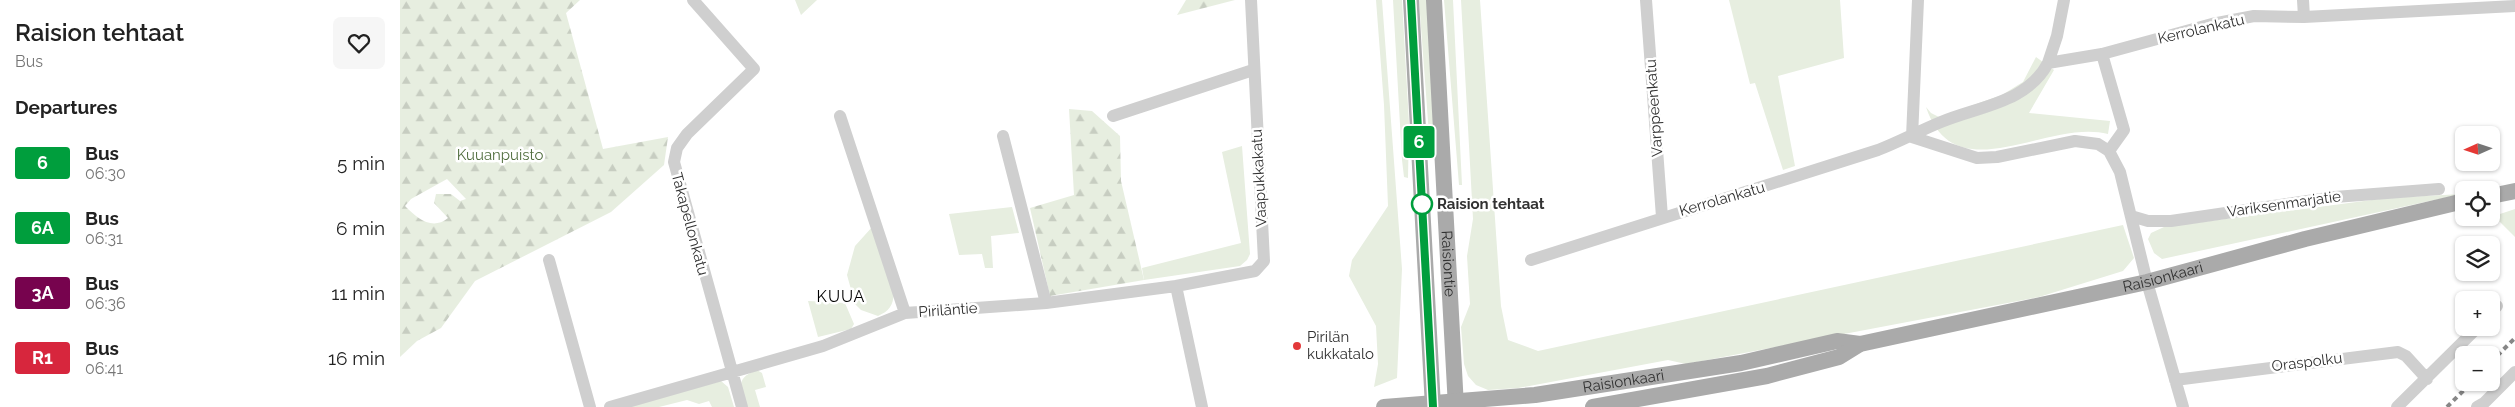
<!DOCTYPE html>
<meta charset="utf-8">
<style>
body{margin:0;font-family:Raleway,sans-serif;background:#f6f6f6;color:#222;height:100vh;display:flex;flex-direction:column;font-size:19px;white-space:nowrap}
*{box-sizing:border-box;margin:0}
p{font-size:16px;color:#767676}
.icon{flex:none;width:28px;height:28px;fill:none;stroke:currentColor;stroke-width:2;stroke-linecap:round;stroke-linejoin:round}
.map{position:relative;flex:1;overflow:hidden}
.panel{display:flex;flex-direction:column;background:#fff;width:400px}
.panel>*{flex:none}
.badge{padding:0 10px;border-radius:4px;font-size:18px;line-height:32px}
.needle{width:32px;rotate:267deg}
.buttons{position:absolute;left:2055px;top:126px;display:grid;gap:10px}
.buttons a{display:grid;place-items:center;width:45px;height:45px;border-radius:8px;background:#fff;box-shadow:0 1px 4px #0004;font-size:25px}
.map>.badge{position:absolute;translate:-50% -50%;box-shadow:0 0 0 2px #fff}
h2{padding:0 15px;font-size:19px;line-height:45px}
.round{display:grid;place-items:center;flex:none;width:52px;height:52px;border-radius:8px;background:#f6f6f6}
.summary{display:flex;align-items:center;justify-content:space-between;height:85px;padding:0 15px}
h1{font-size:24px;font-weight:600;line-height:38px}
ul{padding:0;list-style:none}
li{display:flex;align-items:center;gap:15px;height:65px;padding:0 15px}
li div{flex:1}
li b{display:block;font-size:19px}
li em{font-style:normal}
li .badge{min-width:55px;font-weight:700;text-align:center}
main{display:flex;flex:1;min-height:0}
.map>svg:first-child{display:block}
</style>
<main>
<section class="panel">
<div class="summary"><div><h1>Raision tehtaat</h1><p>Bus</p></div><a class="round"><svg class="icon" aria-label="heart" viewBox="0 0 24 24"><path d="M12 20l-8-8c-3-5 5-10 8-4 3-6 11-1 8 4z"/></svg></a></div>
<h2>Departures</h2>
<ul>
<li><span class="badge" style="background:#009e3d;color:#fff">6</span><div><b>Bus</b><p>06:30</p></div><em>5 min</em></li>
<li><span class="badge" style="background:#009e3d;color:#fff">6A</span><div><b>Bus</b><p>06:31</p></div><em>6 min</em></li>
<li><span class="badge" style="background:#77034e;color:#fff">3A</span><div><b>Bus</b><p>06:36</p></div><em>11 min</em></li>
<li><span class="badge" style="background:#d7263d;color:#fff">R1</span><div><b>Bus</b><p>06:41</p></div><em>16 min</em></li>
</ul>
</section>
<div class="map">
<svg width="2115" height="407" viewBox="0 0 2115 407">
<defs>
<pattern id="forest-firs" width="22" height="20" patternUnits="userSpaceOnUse" patternTransform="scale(1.25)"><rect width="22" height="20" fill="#e7eee0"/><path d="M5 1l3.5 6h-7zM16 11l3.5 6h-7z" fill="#c7cdc1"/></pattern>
</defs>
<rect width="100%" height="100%" fill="#fff"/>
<path fill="#e7eee0" d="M395,0H417L401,15Z
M976,0H982L1002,269L997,378L974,387L978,364L976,326L949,276L952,260L988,206L984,105Z
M993,0H1002L1009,123L1008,178L1004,177L1002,160Z
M1019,0H1027L1036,149L1030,148Z
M1044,0H1053L1062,185H1059Z
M1061,0H1080L1101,306L1108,340L1138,351L1723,225L1734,258L1723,271L1639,297L1286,364L1268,360L1118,388L1088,390L1076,385L1068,376L1064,364L1061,327L1070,304L1067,256L1073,219Z
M1329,0H1440L1444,58L1378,76L1395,166L1383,170L1355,83L1350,84Z
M1636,57L1654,70L1629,113L1710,121L1708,134C1647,118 1555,194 1526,107L1531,113L1539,117L1602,95L1618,85L1623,82Z
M842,146L850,254L847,260L840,266L744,280L742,268L841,243L822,152Z
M2062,194L1762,259L1754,253L1748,239L1751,233L1764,227L1987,198Z
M612,207L619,233L591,236L593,268H585L582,254L559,255L549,214Z
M2115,209V237L2094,216Z
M473,226L494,293C493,306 489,311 478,316L461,310L455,304L447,275L455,246Z
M408,301L445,303L454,324L451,329L418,337Z
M357,370L362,373L366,387L355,390L360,407H346C340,388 335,378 357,370Z
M321,381L328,387L334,407H312L309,401L299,404L287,400L259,407H226Z"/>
<path fill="url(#forest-firs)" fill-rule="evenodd" d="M0,0H180L166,13L203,149L268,137L264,165L211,212L75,281L41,328L17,341L0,357ZM47,179L66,199L60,201L51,194H36L34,203L48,218C32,231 17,218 5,206L11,199Z
M786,0H835L777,15Z
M669,109L692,111L720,136L721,181L744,280L650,296L630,208L674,195Z"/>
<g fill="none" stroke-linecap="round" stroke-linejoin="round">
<path stroke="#cfcfcf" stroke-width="12" d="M293,0L354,69L287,134L277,148L274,162L342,407
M1246,0L1262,217
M1518,0L1512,137L1577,158L1597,157L1675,141L1698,144L1709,151L1720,172L1747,282L1783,407
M1903,0L1904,17
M1702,54L1724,130L1709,151
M1648,63L1657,36L1664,0
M440,116L505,313
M713,116L853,70
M603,136L646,303
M1731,216L1748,221H1771L1935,197L2039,189
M149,260L190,407
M1131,260L1478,150C1499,142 1519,131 1541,122C1579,106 1627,103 1648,63L1702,54L1812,24L1854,16L1904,17L2115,6
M776,286L855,271L864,261L851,0
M2091,312L2097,306
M1775,380L1998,352L2006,356L2027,379
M210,407L423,346L505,313L646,303L776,286L802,407
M1997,407L2077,328
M2077,407L2084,403L2115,372"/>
<g stroke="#aaa" stroke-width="16">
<path d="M1011,0L1033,407"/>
<path id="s1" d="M1034,0L1056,407"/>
<path d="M2091,196L2115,191"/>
<path id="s2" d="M984,407L1135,395L1341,363L1437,341L1460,344"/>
<path id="s3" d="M1193,407L1367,376L1439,357L1460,344L1747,282L1905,239L2064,201"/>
</g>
<path stroke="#878787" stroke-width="4" stroke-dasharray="5 4" stroke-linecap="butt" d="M2091,362L2115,338
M2047,407L2072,382"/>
</g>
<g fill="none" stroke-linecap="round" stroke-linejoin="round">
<defs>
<path id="line" d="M1011,0L1033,407"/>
</defs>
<use href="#line" stroke="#fff" stroke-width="11"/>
<use href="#line" stroke="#009e3d" stroke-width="8"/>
</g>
<circle fill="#fff" stroke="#009e3d" stroke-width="2.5" cx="1022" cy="204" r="10"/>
<circle fill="#e3393a" stroke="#fff" stroke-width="2" cx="897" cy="346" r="5"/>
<g text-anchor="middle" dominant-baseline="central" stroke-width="5" stroke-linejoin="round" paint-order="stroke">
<g font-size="15" fill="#323232" stroke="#fff">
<text transform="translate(1801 29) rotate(-13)">Kerrolankatu</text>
<text transform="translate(1254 108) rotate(-94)">Varppeenkatu</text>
<text transform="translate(859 178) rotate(-93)">Vaapukkakatu</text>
<text transform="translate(1322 199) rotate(-16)">Kerrolankatu</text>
<text transform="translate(1884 204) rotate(-8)">Variksenmarjatie</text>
<text transform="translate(290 224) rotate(75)">Takapellonkatu</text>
<text stroke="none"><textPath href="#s1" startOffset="264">Raisiontie</textPath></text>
<text stroke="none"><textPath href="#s3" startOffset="586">Raisionkaari</textPath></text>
<text transform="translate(548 310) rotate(-4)">Piriläntie</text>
<text transform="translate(1907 362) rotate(-7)">Oraspolku</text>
<text stroke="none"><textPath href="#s2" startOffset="241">Raisionkaari</textPath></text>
</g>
<g font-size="15" fill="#516e3f" stroke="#fff">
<text x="100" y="155">Kuuanpuisto</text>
</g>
<g font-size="15" font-weight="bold" fill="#323232" stroke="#fff" text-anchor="start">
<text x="1037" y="204">Raision tehtaat</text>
</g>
<g font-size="15" fill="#323232" stroke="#fff" text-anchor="start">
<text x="907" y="337">Pirilän<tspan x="907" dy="17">kukkatalo</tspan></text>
</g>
<g font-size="16" letter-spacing="1" fill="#000" stroke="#fff">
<text x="441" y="296">KUUA</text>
</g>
</g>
</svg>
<div class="buttons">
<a><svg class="needle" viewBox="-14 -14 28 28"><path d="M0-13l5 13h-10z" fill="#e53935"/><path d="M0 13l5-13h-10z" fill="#767676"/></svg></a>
<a><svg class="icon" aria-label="locate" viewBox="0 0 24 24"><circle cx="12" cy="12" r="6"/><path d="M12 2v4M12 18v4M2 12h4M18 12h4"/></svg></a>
<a><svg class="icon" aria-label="layers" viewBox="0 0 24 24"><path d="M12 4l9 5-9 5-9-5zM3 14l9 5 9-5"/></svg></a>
<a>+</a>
<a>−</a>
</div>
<b class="badge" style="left:1019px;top:142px;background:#009e3d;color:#fff">6</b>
</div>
</main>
